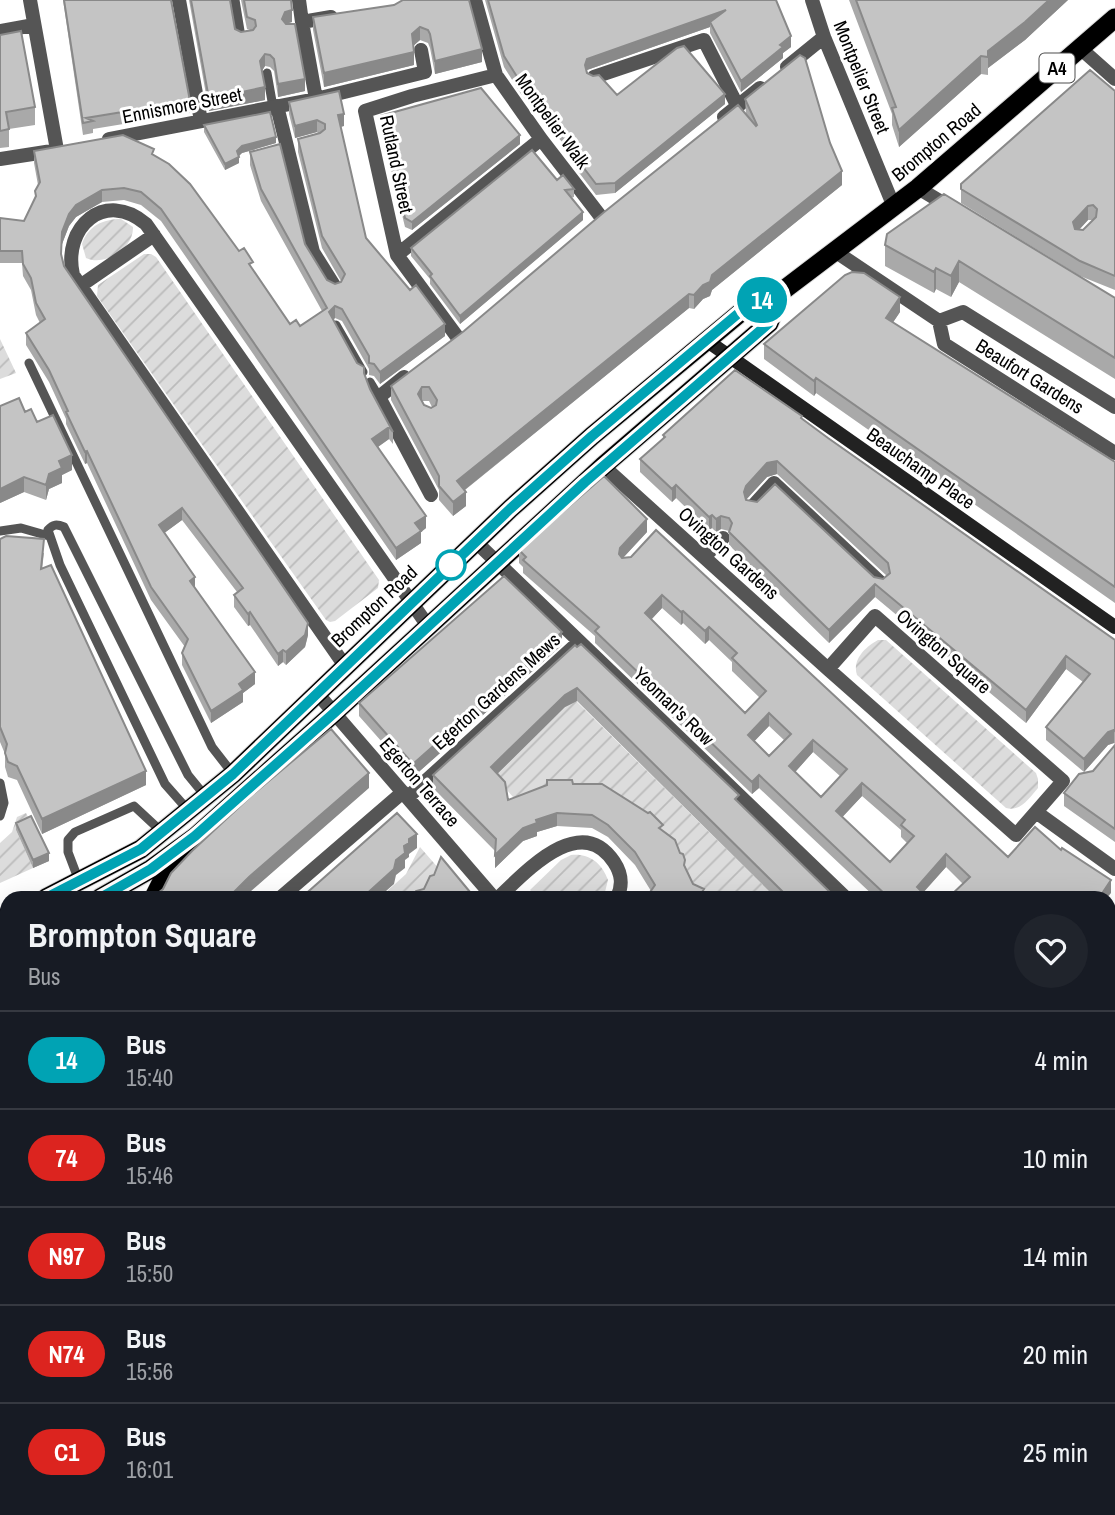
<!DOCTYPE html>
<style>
body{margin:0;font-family:"Archivo Narrow",sans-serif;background:#20242c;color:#f1f3f6;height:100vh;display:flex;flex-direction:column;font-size:26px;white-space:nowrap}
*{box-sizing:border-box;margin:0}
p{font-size:23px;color:#9ea1a6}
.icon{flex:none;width:38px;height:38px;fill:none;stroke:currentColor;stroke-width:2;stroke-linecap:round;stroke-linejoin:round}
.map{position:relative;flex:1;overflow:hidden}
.sheet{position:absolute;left:0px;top:891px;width:1116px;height:625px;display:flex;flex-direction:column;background:#171b24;border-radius:21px 21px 0 0;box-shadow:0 7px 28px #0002}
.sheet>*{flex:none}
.badge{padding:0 14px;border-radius:23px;font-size:24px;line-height:46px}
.map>.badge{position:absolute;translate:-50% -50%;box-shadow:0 0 0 4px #fff}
.round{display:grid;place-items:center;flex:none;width:74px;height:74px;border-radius:37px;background:#20242c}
.head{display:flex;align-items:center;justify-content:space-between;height:119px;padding:0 28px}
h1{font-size:33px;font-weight:700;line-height:52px}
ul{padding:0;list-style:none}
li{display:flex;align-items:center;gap:21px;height:98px;padding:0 28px;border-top:2px solid #363941}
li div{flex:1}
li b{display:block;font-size:26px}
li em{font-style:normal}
li .badge{min-width:77px;font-weight:700;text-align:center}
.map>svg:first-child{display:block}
</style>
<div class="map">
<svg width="1115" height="1515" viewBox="0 0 1115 1515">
<defs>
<pattern id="garden-furrows" width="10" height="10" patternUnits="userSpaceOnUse" patternTransform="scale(1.75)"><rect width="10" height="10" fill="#dcdcdc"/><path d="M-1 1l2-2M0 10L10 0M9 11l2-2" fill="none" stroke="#bbb"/></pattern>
</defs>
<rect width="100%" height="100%" fill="#fff"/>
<path fill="url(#garden-furrows)" d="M121,219L133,227C134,248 105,267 86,258L82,244C88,226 103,219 121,219Z
M144,254H151L156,257L379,580L378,588L335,621L330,622L326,620L97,296L98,285Z
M0,339L16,373L0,379Z
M878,640H886L1036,773L1038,779V788C1029,798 1021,812 1006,808L857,675C852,660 865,647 878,640Z
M574,699L772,894L769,898H695L693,897L687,869L677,848L519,804L494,775Z
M26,813L31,823L16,830L33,868L0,883V843L12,832L17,817Z
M420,847L440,870L422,898H380L406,874Z
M571,855C589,853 602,863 608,880L604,896L538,898L530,890L561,860Z"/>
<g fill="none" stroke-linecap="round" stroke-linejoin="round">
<defs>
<path id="primary" d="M153,898L166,872L183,849
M232,1508L234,1515"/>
<path id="trunk" d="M46,898L141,849L233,774L510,509L592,436L746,308L781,292L918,188L1115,18
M100,898L151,869L195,837L334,713L603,466L769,323L781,292
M0,919L7,916
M0,947L7,943"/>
</defs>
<use href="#primary" stroke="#dbdbdb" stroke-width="19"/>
<use href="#trunk" stroke="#dbdbdb" stroke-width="21"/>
<path stroke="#555" stroke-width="9" d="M235,0L241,37L248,36
M267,73L273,107
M336,325L363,372
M29,363L212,747L233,774
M370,382L379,397
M0,531L21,528L49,536
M0,783L4,803L0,816
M188,810L165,784L60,565L48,530C53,524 57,524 64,527L188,775L206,797
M79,881L68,852V840L75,832L134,806L162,832"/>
<path stroke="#555" stroke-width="14" d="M30,0L57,150
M179,0L201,121
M299,0L302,22L331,17
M475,0L496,75L541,139L601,217
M812,0L824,37L894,207
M302,22L316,99
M0,31L34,25
M1080,48L1115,79
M787,67L824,37
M594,77L704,40L738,107
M277,106L313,252L335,287
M724,117L760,88
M109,139L316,99L425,72L421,50
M0,159L52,151
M918,188L953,209
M836,252L939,321L944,344L1115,453
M397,255L541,139
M80,286L154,235
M939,321L963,312L1115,407
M458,338L397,255L365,111L412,96L496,75
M404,377L379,397L431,495
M603,466L828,669L1016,835L1063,781L875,616L828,669
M753,506L774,483L881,583
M476,542L846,898
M704,557L723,538
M345,666L73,275C62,227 105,189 146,224L428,626
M317,693L494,898
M408,797L579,642
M1036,812L1115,869
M280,898L403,792
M498,898C525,873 580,811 614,862C622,874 623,885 617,898
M1110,937L1115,929
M1110,1131L1115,1147
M0,1151L7,1148
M1110,1182L1115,1179
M1110,1275L1115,1286
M0,1338L7,1335
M1110,1452L1115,1461
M866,1508L870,1515
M997,1508L1001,1515
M27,1515L48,1508
M377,1515L382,1508
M536,1515L540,1508"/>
<path stroke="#222" stroke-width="14" d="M706,340L1115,627"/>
<use href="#primary" stroke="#000" stroke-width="18"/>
<use href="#trunk" stroke="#000" stroke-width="19"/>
</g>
<path fill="#a9a9a9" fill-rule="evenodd" d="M63,0H171L190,101V113L93,129V133L83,135Z
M189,0H230L235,29L241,32L250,30L247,29L241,0H291L292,22L286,24L305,91L278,97L274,71L270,67L265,66L262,71L265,100L209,111Z
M485,0H776L791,47L783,53V58L741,92L710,33V27L587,70V73L617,95L725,104L615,193L596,195L574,166V156L521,94L504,67Z
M849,0H1068L1025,40L988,68V75L981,74L899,147L892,125V114Z
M394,5L482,62L435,74L430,48L428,43L420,40L413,46L414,65L324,87L313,30V17Z
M0,35L35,107V125L9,129V147L0,148Z
M1115,91V290L1080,276L961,203V184ZM1088,220H1093L1083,230H1079Z
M745,99L842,185L712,290L710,296L703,299L694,309L689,308L465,490L466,506L453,516L439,500V490L391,400V386L464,331L746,114ZM422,401H429L432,407L431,408L424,405Z
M289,102L344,126L341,127L366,238L445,336L380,384L374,376L369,375V369L342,321L335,318L333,320L357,363L364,373L370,389L393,432V444L389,439L378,447L426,528L421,532V543L396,560L161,221L141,205L124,200L102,202L76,217L69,226L62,244L61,256L64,266L308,635L305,647L286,665L283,662L278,666L250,625L248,626L234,607V595L237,592L182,520L164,533L195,588L255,684L243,693V702L211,723L182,665V653L185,647L151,600L87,463L85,464L66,424V419L49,382L26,345V333L40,323L36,315L31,290L23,276L22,263H0V218L24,221L35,198V191L38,185L34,163V151L154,155L253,269L290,324L300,326L322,311L261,201L250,165V152L305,244L327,280L335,284L341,282V281L322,248L298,152V139L319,134L317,132L295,138L289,114Z
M380,116L520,144L412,230L405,227L380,124Z
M204,125L276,143L242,153L238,156L239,163L225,170L204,132Z
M557,180L574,189V197L571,198L583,220L460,324L430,284V279L411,256V248Z
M887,234L1115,298V379L959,282L951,297L936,289L934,293L885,266V245Z
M900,312L893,322L1115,462V603L816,393L814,396L764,359V344Z
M25,412L37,422L72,470L62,475V483L49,489L46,500L24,492L0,503Z
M802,419L1115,640V744L1114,743L1108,745L1084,772L1046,740V727L1083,682L1066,669L1026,723L875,597L829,643L729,545V531L721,529L716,532L712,528L709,530L676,498L672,502L640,472V459L663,439V435ZM777,474L887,576L883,579L874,577L746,499L767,477Z
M647,532L623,558L1008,857L1111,893L963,884L946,867L923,893L928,898H876L759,788L752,794L595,643V636L523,573V567L519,563V550ZM662,608L681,625L683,623L705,644L709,640L732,662V671L760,698L745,713L651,620ZM769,726L784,740L769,756L754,741ZM813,752L840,776L821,797L795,772ZM862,796L901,830V837L907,843L890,862L842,817Z
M0,539L44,553L42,569L146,785L42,834L17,780L8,777L5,767V754L0,742Z
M562,645L413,777L359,716V703Z
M575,645L739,803L836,898H776L577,701L565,707L497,774L508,800L573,784L663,831L685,868L693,884L704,898L651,891L635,865L608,837L592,828L557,826L537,832V836L523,841L495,868V851L433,788V775Z
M1115,745V842L1064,806V793L1093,771Z
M16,823L49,861L33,868L16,830Z
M1115,956V980L1110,976V964Z
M1115,1069V1098L1110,1083V1070Z
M7,1153V1215L1,1197L0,1156Z
M1115,1182V1263L1110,1251V1185Z
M1110,1320L1115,1330V1417L1110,1408Z
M267,1508H351L355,1515H268Z
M688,1508H759L769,1512L857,1515H695Z
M886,1508H981L984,1515H890Z
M1020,1508H1110L1115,1515H1023Z"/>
<path fill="#898989" d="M1049,0H1068L1025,40L988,68V75V51Z
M292,10V22L285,24L282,19L285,12Z
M726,10L710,22V27L587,70L585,76V65L587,59Z
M420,27V40L412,47V34Z
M791,36V47L783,53V58L741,92V81Z
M482,49V62L435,74V61Z
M414,52V65L324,87V73Z
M265,54V66L260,74V61Z
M981,56V74L899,147V130Z
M305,79V91L278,97V84Z
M265,87V100L209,111V99Z
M725,94V104L615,193V183Z
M344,114V126L338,127V115Z
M317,120V132L295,138V126Z
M520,135V144L412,230V222Z
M276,137V143L242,153L237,158L239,157V163L225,170V164L242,146Z
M842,171V185L712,290L710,296L703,299L694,309V295L712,275Z
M102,190V202L76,217L69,226L62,244L61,266L62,232L69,214L76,205Z
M1088,206V220L1073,236V222Z
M583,212V220L460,324V316Z
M959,261V282L951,297V276Z
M936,268V289L934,293V272Z
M689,294V308L457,496V481Z
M900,297V312L886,333V318Z
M335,306V318L329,324V312Z
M445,324V336L380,384V372Z
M816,378V393L814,396V381Z
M422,387V401L418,394Z
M389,427V439L372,451V439Z
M87,451V463L85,464V452Z
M72,455V470L62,475V483L49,489L46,500V485L49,474L59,461Z
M777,461V474L767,477L746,500L744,492L746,486L767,463Z
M24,477V492L0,503V489Z
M676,485V498L672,502V489Z
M466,492V506L453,516V502Z
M182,508V520L159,537V525Z
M712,515V528L709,530V517Z
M426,516V528L421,532V543L396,560V548L415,523Z
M721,516V529L716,532V519Z
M647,519V532L620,561L619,554L620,548Z
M195,577V589L190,581Z
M875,584V597L829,643V630Z
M662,595V608L645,626V613Z
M683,611V623L681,625V612Z
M250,612V625L248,626V614Z
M308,623V635L305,647L286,665V652Z
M709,627V640L705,644V631Z
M562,632V645L413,777V764Z
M283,650V662L278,666V654Z
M1066,656V669L1026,723V710Z
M255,672V684L243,693V702L211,723V711L239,684Z
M577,688V701L565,707L491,780V767L565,695Z
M769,713V726L748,748V735Z
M1114,730V743L1108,745L1084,772V759L1108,732Z
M813,740V752L789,779V766Z
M146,771V785L42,834V819Z
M369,773V788L243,898H228L249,877Z
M759,775V788L752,794V782Z
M862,783V796L836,824V811Z
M557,813V826L537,832V836L523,841L495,868V855L523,828L536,820Z
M417,834V848L409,854V857L405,860V868L396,875L394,884L378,898H362L396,860L409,839Z
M49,853V861L33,868V860Z
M946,854V867L918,898L917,887Z
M1111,880V893L1107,898H1099Z
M704,889V898H698Z
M1115,1038V1049L1110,1051V1040Z
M7,1107V1128L0,1130V1110Z
M6,1303V1315L0,1317V1305Z
M7,1380V1394L0,1396V1382Z
M2,1488V1502L0,1503V1489Z
M7,1490V1504L3,1506V1492Z
M507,1508H514L509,1515H502Z"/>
<path fill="#c4c4c4" stroke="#898989" stroke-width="2" fill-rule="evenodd" d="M64,0H171L190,101L86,118L93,121L83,123Z
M191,0H230L235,29L241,32L253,30L256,26L255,20L247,17L244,0H291L292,10L285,12L282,19L286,24H295L305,79L278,84L274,59L270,55L265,54L260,61L265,87L209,99Z
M403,0H469L482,49L435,61L430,34L428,30L420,27L412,34L414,52L324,73L313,17L394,5Z
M488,0H776L791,36L780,45L783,47L741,81L710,22L726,10L587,59L585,65L587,73L593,76L599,75L617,95L677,48L684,46L725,94L615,183L596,184L574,155L578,151L521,83L504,56Z
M856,0H1049L1025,22L988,51V57L981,56L899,130L892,108L896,107Z
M21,31L35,107L6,112L9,129L0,131V35Z
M800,55L805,58L830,143L842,171L712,275L710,282L703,285L694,295L689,294L457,481L466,492L453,502L439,486V476L391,386L464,331L603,213L738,105L756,126L757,125L745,99ZM422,387H429L437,400L436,405L431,408L424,405L418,394Z
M1090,70L1115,91V276L1080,261L961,189V184ZM1093,205L1097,209L1096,217L1083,230L1075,229L1073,222L1088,206Z
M481,88L520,135L412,222L405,218L380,116Z
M339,91L344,114L338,115L366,238L410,290L416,285L445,324L380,372L374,364L369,363V356L342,309L335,306L329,312L357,363L364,367V373L370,389L393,432L389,427L372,439L426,516L415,523L421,531L396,548L161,209L141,192L124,188L102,190L76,205L69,214L62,232L61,254L64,266L308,623L305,635L286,652L283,650L278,654L250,612L248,614L234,595L243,588L182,508L159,525L195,577L190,581L255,672L239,684L243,690L211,711L182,653L188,639L151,587L87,451L85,452L66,412L68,411L49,370L26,333L45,319L36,303L31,278L23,264L22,251H0V218L24,221L36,196L35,191L40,182L34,151L123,135L154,149L152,154L169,164L190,184L239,251L244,248L253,262L249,264L290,324L296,320L300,326L327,308L261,189L250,152L280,144L305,244L327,280L335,284L341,282L345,274L322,236L298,139L320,133L325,129V124L317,120L295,126L289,102Z
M270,112L276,137L242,146L237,151L239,157L225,164L204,125Z
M532,150L557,180L563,175L574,189L565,190L583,212L460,316L430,276L432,274L411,248Z
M944,194L1115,298V358L959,261L951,276L936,268L934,272L885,245L887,234Z
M852,272L864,273L900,297L886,318L1115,462V587L816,378L814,381L764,344L845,275Z
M735,370L802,416L801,418L828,438L1115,640V731L1114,730L1108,732L1084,759L1046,727L1090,674L1066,656L1026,710L875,584L829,630L729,532L732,523L729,518L721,516L716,519L712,515L709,517L676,485L672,489L640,459L665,437L663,435ZM777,461L888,563L890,573L883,579L874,577L775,484L757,502L746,500L744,492L746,486L767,463Z
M19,398L25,412L31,409L37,422L53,415L72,455L59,461L62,468L49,474L46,485L24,477L0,489V406Z
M604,476L647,519L620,548L619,554L622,558L631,557L656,530L1008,857L1035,827L1061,850L1062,848L1111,880L1099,898H948L970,877L946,854L917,887L928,898H889L759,775L752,782L595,631L599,627L523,560L526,557L519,550ZM662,595L681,612L683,611L705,631L709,627L737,653L732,658L766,691L745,713L645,613ZM769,713L791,734L769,756L748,735ZM813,740L847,769L821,797L789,766ZM862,783L905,820L901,825L914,836L890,862L836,811Z
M6,536L44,539L41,569L51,565L146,771L42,819L17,766L8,762L5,753L7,744L0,727V539Z
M504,576L562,632L413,764L359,703Z
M581,644L739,795L735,799L836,898H789L577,688L565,695L491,767L505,782L508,800L547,785V780H572L573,784H602L648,813L650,812L663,825L659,828L675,840L680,853L683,854L685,860L684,865L693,884L704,889L698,898H646L655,885L635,852L608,825L592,815L557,813L536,820L537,823L523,828L495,855L496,839L433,775L575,645L577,647Z
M331,729L369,773L249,877L228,898H155L153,897L163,889L171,873L192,851L252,795Z
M1115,745V829L1064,793L1079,774L1093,771Z
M397,813L417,834L409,839V843L404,846L405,853L396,860L394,869L362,898H301Z
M31,816L49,853L33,860L16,823Z
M441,857L470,892L467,898H413L416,891L424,889L430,876L434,875Z
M7,946V1107L0,1110V949Z
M1115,956V968L1110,965Z
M1115,989V1038L1110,1040V991Z
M1115,1069V1087L1110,1072V1070Z
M7,1153V1203L1,1185L0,1186V1156Z
M1115,1182V1251L1110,1239V1185Z
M0,1284L6,1303L0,1305Z
M1110,1320L1115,1330V1406L1110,1396Z
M7,1338V1380L0,1382V1341Z
M7,1458V1490L3,1492L2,1488L0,1489V1460Z
M1110,1495L1115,1505V1515H1028L1025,1508H1110Z
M86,1508H188L190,1515H66Z
M274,1508H351L355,1511L351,1515H288Z
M399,1508H507L502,1515H394Z
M549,1508H646L653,1515H544Z
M701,1508H759L769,1512L773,1508H853L857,1515H708Z
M891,1508H981L984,1515H895Z"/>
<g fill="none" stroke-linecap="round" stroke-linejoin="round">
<defs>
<path id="line" d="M46,898L141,849L233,774L510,509L592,436L746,307L781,292L769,323L585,482L334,713L195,836L151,869L100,898"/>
</defs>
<use href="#line" stroke="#fff" stroke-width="16"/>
<use href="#line" stroke="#00a3b4" stroke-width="10"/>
</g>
<circle fill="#fff" stroke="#00a3b4" stroke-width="3.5" cx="451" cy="565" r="14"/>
<g text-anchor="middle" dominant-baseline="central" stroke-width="6" stroke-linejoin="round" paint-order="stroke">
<rect fill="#fff" stroke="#4c4c4c" stroke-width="2" x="1039.5" y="53.5" width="35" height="29" rx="5"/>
<g font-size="18" font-weight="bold" fill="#000">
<text x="1057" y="68">A4</text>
</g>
<g font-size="19" fill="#000" stroke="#fff">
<text transform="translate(862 77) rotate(68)">Montpelier Street</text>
<text transform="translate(182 105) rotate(-11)">Ennismore Street</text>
<text transform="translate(553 121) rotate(54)">Montpelier Walk</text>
<text transform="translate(936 142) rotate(-40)">Brompton Road</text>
<text transform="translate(397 164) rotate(78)">Rutland Street</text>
<text transform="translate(1030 376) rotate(32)">Beaufort Gardens</text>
<text transform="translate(921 468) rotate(35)">Beauchamp Place</text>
<text transform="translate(729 553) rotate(42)">Ovington Gardens</text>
<text transform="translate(374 606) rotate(-43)">Brompton Road</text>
<text transform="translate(944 651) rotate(41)">Ovington Square</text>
<text transform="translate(496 691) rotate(-42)">Egerton Gardens Mews</text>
<text transform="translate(674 706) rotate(44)">Yeoman's Row</text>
<text transform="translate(420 782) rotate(49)">Egerton Terrace</text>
</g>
</g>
</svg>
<b class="badge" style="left:762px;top:300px;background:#00a3b4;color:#fff">14</b>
<section class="sheet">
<div class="head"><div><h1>Brompton Square</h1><p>Bus</p></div><a class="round"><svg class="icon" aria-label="heart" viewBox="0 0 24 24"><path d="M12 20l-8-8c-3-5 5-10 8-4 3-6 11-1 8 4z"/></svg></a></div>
<ul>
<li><span class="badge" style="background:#00a3b4;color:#fff">14</span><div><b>Bus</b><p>15:40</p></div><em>4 min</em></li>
<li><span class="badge" style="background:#dc241f;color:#fff">74</span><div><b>Bus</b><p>15:46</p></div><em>10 min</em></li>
<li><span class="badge" style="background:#dc241f;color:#fff">N97</span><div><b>Bus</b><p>15:50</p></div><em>14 min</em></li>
<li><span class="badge" style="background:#dc241f;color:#fff">N74</span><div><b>Bus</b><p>15:56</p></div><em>20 min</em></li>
<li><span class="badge" style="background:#dc241f;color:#fff">C1</span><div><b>Bus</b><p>16:01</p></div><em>25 min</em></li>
</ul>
</section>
</div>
